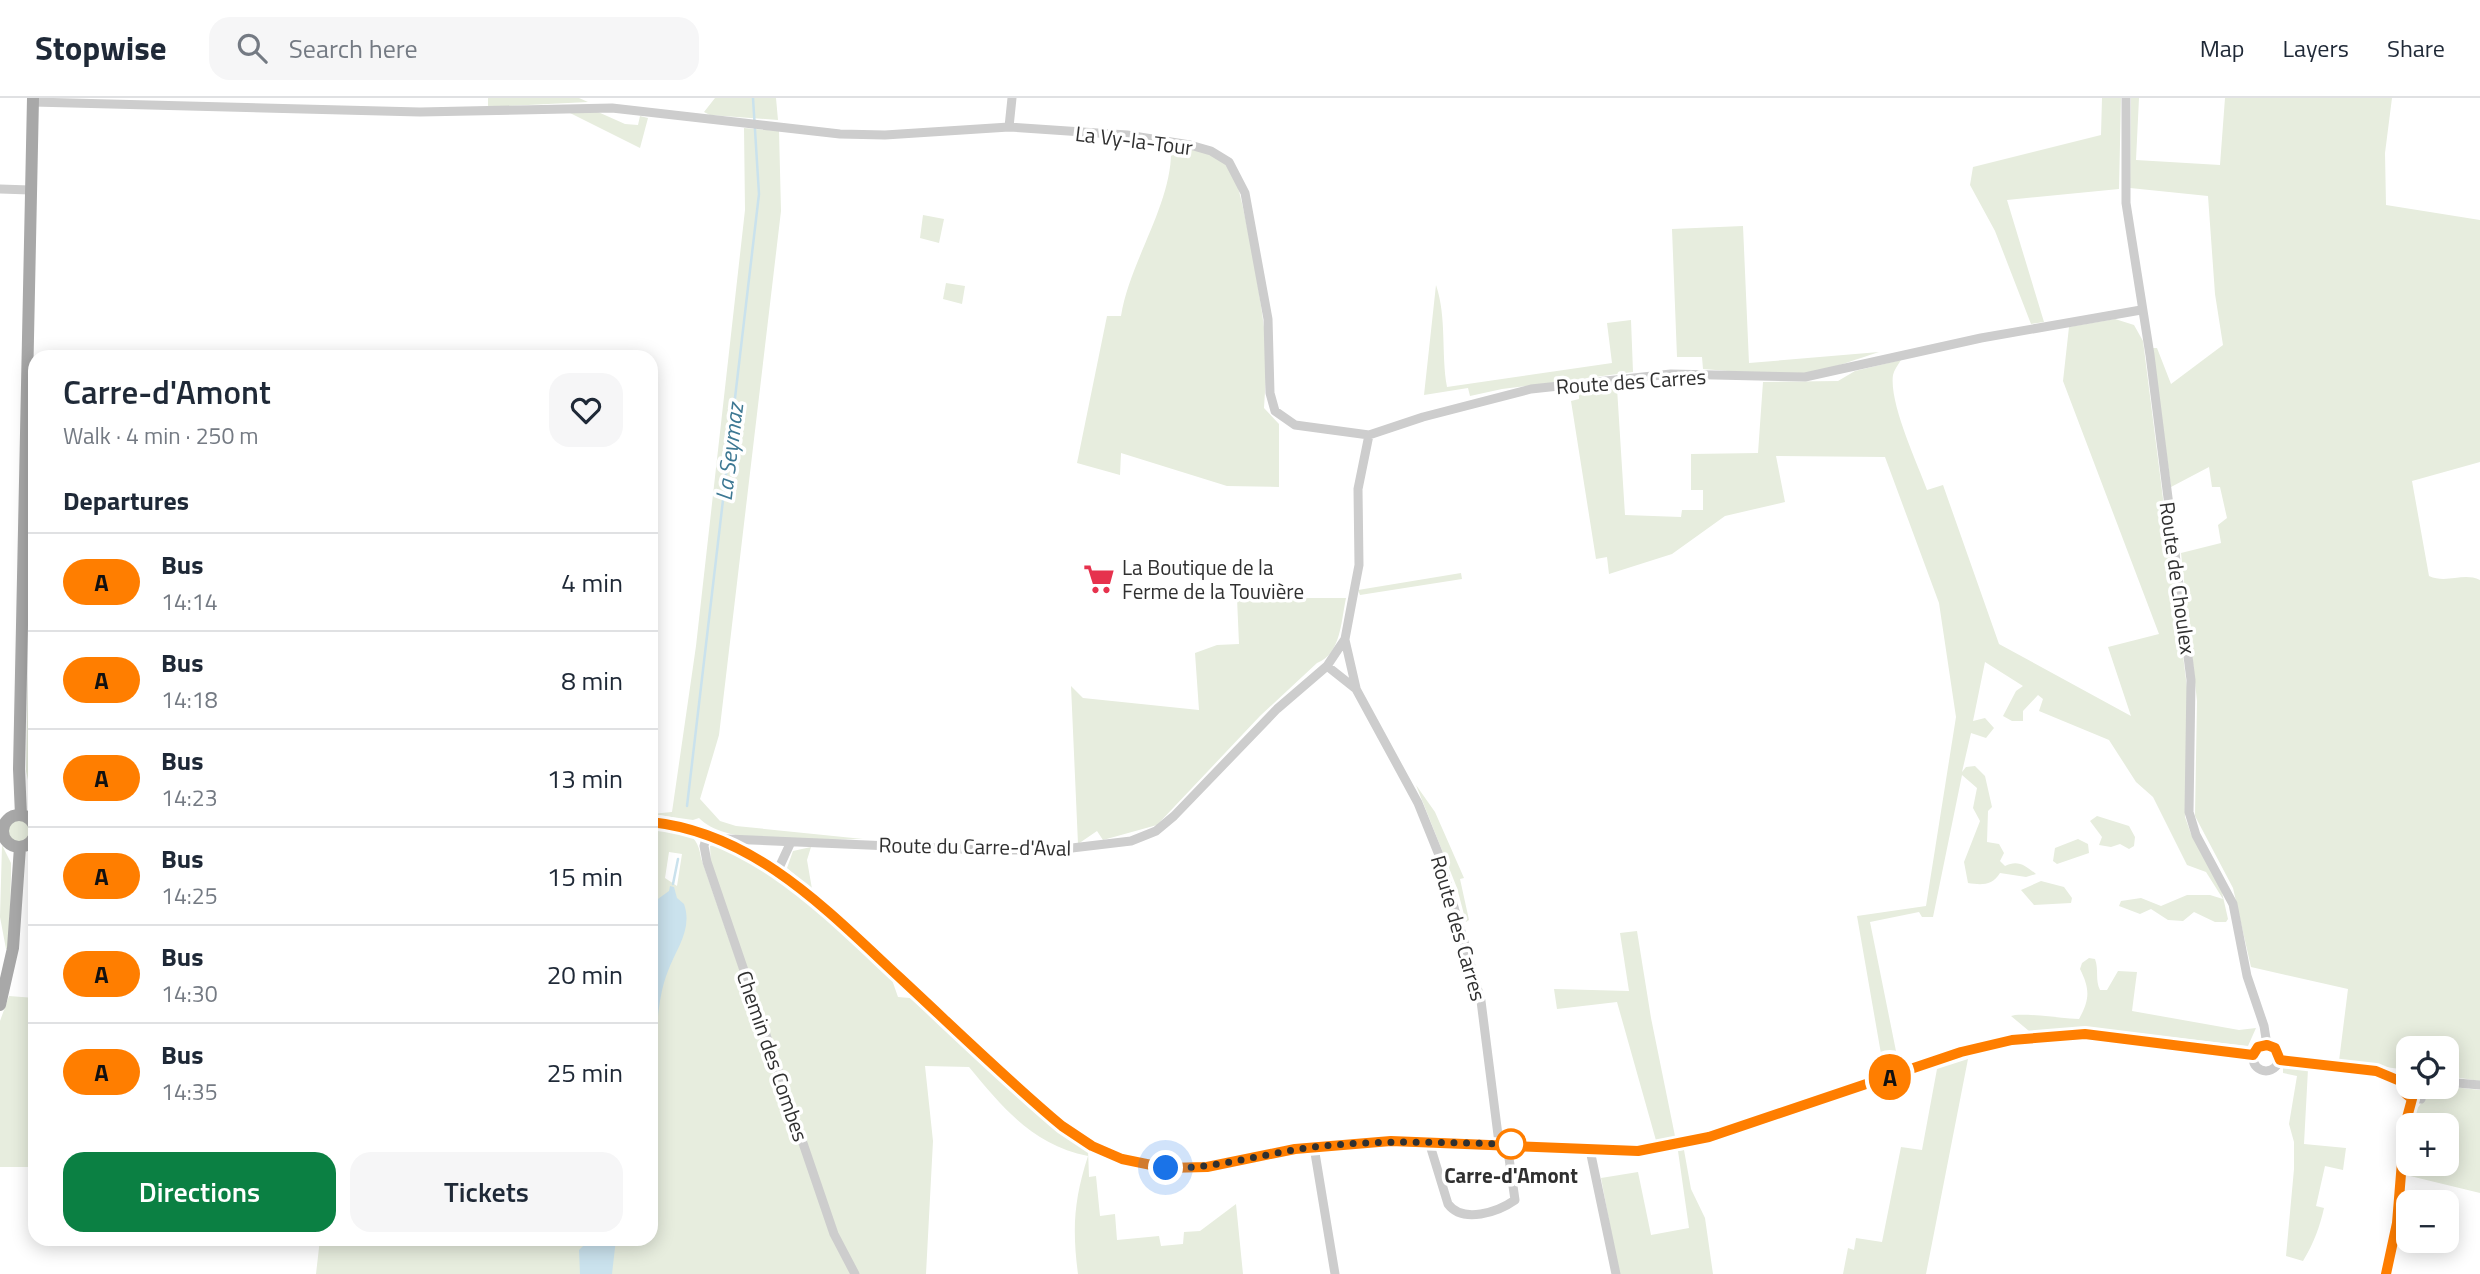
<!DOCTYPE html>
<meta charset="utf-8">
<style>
body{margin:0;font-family:"Titillium Web",sans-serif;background:#f6f6f7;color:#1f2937;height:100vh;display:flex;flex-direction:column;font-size:26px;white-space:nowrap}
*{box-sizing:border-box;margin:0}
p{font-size:23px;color:#747a83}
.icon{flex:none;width:38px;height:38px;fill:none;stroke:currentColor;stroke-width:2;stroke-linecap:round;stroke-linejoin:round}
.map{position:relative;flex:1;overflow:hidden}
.panel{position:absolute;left:28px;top:252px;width:630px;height:896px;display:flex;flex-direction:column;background:#fff;border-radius:21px;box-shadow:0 4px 18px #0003}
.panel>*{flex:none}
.badge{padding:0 14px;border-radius:23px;font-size:24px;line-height:46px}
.tools{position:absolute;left:2396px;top:938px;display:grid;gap:14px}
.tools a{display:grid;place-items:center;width:63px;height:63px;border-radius:14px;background:#fff;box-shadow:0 4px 18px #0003;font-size:35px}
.you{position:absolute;width:35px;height:35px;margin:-18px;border:5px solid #fff;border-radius:50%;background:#1a73e8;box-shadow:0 0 0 10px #1a73e833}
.map>.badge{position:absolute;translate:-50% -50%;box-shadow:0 0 0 4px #fff}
h2{padding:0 35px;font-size:26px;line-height:63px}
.round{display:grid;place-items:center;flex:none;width:74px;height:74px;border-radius:21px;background:#f6f6f7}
.summary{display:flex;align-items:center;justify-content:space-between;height:119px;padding:0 35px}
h1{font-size:33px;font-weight:600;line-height:52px}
.action{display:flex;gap:14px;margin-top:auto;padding:14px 35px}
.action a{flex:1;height:80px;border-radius:21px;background:#0b8043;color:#fff;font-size:28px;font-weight:600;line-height:80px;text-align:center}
.action a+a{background:#f6f6f7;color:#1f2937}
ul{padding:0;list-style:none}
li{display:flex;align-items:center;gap:21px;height:98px;padding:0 35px;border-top:2px solid #e0e1e3}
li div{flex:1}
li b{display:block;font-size:26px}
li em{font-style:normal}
li .badge{min-width:77px;font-weight:700;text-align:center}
header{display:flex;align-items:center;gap:42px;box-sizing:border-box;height:98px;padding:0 35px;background:#fff;border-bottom:2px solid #e0e1e3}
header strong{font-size:33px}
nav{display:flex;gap:38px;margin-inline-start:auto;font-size:24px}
.search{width:490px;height:63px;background:#f6f6f7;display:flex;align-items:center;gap:18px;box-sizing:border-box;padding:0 24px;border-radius:21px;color:#747a83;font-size:26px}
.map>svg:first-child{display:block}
</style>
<header>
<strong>Stopwise</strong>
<div class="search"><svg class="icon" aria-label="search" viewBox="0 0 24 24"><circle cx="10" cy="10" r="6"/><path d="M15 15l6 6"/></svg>Search here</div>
<nav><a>Map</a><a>Layers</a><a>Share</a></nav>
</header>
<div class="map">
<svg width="2480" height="1176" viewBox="0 0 2480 1176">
<rect width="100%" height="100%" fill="#fff"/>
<path fill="#e7edde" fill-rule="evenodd" d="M488,0H579L588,4L488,9Z
M715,0H776L778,22L710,17L704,14Z
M2102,0H2121L2119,91L2007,102L2044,224L2031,226L1995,133L1970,87L1973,69L2101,37Z
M2131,0H2139L2136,62L2220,67L2225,0H2392L2385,55L2386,107L2480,122V364L2412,383L2429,478C2447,486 2463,474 2480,482V983L2447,978L2446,950H2408V972L2339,963L2348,891L2251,869L2233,790L2195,718L2197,603L2181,455L2221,445L2218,427L2227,420L2220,389H2212L2209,369L2171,389L2152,250H2157L2171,286L2223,247L2215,196L2208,98L2130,90Z
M598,14L625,26L638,27L640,18L648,20L640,50L570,15Z
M744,30L779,33L781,113L719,637L700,701L720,723L736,728L863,741C823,741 727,750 699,720L693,722L651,716L672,714L696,548L745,112Z
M1171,50C1190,50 1218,55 1231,71C1242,84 1266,228 1266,251C1267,271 1265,291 1264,310L1279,326V389L1227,388L1121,355L1120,377L1077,365L1107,218H1121C1130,162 1173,105 1171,50Z
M923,117L944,121L939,145L920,140Z
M1743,128L1749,265L1879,254C1856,261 1838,269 1813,274C1777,280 1739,273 1703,271L1702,259H1677L1672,131Z
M946,185L965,188L962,206L943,201Z
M1436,187C1447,220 1441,255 1447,289L1612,265L1607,225L1631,222L1633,274L1502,291L1470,298L1468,290L1424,297Z
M2115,221L2134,227L2143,243L2188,597L2185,719L2191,736L2221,790L2228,821L2226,824H2215L2194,814L2183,823L2168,822L2151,811L2140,816L2119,808L2121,803L2141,800L2161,808L2187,797H2210L2223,801L2206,774L2187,767L2153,699L2136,684L2109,642L2039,613L2043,601L2038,597L2023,613V623H2012L2003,618L2016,593L2023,588L1985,564L1973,623L1985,620L1994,630L1986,640L1971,635L1962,674L1966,669L1975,668L1985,678L1992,709L1988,713L1987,744L1999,746L2004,755L2000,763L2005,768C2018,761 2026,768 2036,776L2026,779L2000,775C1992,788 1981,787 1968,785L1964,764L1980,723L1973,710L1977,690L1962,677L1933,819H1922L1919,814L1870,824L1899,968L1884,973L1857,818L1926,808L1956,619L1939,505L1885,359L1776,358L1785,404L1725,418L1672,456L1609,476L1607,459L1596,461L1571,303L1579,301V296L1617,290L1625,417L1681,419L1682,412H1703V392H1691V356L1758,355L1763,284L1838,283L1855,273L1901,262C1898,267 1894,272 1893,277C1889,305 1917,364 1927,392L1943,387L1999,546L2131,618L2108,549L2159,536L2063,283L2069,229Z
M31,432L35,433V714L26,673Z
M1461,475L1462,481L1360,497L1358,492Z
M1237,500H1346C1341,523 1341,556 1317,565L1260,618L1157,727L1103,742L1097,733L1078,746L1071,588L1083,600L1199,612L1195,555L1217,547L1239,546Z
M1416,687L1435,714L1464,780L1460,781L1469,822L1466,824L1457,790Z
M2097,718L2129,728L2135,739L2134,748L2129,751L2120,746L2111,749L2099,747L2102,739L2090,723Z
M8 733a11 11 0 1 1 22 0a11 11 0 1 1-22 0Z
M651,730C678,734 697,729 701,760L832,1139L851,1176H316L320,1141H651ZM669,754L682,756L677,788L665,780Z
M2078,741L2088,746L2089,755L2057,766L2053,763L2055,750Z
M716,746L773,776L811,806L891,879L898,899L910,900L1058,1031L1088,1051L1089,1079L1096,1078L1100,1118L1115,1116L1117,1142L1159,1138L1161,1148L1183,1146L1184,1134L1200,1133L1236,1106L1243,1176H1078C1072,1131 1074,1101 1088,1058C1033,1047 1003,1010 969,969L925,968L933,1043L926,1176H858L838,1138L711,767L710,748Z
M2,747L11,765V776L9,851H6L0,819Z
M811,749L807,762L812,791L787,770L793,753Z
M2041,783L2064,789L2072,800L2071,805L2034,807L2021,792Z
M1637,833L1651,920L1676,1043L1657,1046L1617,904L1557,911L1554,891L1629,893L1620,835Z
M2089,860L2095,861C2099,872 2095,882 2100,892H2107L2118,873L2137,874L2132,913L2239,932L2256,930L2248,948L2120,933H2029L2011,918L2015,917C2037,916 2057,920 2079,921C2090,901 2090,891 2080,871L2082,865Z
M9,898L35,900V1069H0V923Z
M1968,961L1926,1176H1843L1848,1150L1854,1152L1856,1140L1882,1144L1901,1049L1922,1052L1937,971Z
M2283,970L2308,971L2304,1046L2346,1050L2343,1072L2325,1068L2316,1108L2324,1110C2320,1128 2314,1145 2303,1163L2286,1158L2294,1071V1044L2289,1026L2297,978L2283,975Z
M2453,989L2480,992V1095L2406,1077L2408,1056V1066H2446V1027H2412C2414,1005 2432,993 2453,989Z
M1684,1052L1691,1091L1705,1120L1713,1176H1619L1601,1080L1638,1074L1651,1137L1689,1130L1678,1053Z"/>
<path fill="#cae2ed" d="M670,788L674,789L677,800L684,806C693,831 676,851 668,873C656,903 659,933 651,964V806L669,793Z
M590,1141H616L612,1176H580L579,1152Z"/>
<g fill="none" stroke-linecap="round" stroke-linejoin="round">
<path stroke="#cae2ed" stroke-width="2.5" d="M687,708L759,96L753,0
M673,786L678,761"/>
<path stroke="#cdcdcd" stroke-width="9" d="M2126,0V105L2150,257L2191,582L2189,714L2196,737L2233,806L2247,878L2264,928L2267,947
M33,4L420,14L612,10L840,36L885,37L1009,29L1127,37L1190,47L1211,53L1229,64L1245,95L1268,221L1270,295L1275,313L1295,327L1369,337L1423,319L1531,291L1671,276L1805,279L1981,240L2141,212
M1009,29L1012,0
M0,91L30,92
M1369,337L1358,391L1359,467L1354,493L1345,541L1327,568L1356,591L1418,705L1439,757L1481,903L1499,1045
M1345,542L1356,590
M651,724L713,737L777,774L829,815L1062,1028L1112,1057L1149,1068L1207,1069L1295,1051L1391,1043L1499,1045L1618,1053L1666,1049L1779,1016L1961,954L2031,939L2085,936L2253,957
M0,730L2,731
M707,736L704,748L707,764L834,1136L855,1176
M727,741L984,752H1055L1131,743L1156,733L1174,718L1277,611L1327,568
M777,774L790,746
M2253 960a13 13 0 1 1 26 0a13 13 0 1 1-26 0Z
M2280,962L2376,973L2407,986
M2446,984L2480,987
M2412,1001H2421L2425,989
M1429,1044L1448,1106C1463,1126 1498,1114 1515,1102L1507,1046
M1314,1049L1335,1176
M1590,1052L1616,1176
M2386,1176L2397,1125L2405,1027L2412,1001"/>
<path stroke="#a8a8a8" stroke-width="12" d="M3 733a16 16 0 1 1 32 0a16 16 0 1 1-32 0Z
M21,717L19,671L33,0
M0,907L13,850L20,749"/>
</g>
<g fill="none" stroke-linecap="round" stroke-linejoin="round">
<defs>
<path id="line" d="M651,724C754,735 826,811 898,878C952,928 1006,981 1062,1028L1092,1048L1122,1061L1166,1070L1207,1069L1295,1051L1391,1043L1638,1053L1709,1039L1961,954L2012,942L2085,936L2253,957L2258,949L2267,947L2275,950L2280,962L2376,973L2407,986L2406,996L2412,1001L2405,1027L2397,1125L2386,1176"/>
</defs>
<use href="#line" stroke="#fff" stroke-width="16"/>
<use href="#line" stroke="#ff7e00" stroke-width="10"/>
<path stroke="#303030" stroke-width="7" stroke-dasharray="0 12.6" d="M1166,1070C1217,1071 1264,1055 1314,1049C1380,1041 1447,1045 1511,1046"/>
</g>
<defs>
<symbol id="supermarket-bare" viewBox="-9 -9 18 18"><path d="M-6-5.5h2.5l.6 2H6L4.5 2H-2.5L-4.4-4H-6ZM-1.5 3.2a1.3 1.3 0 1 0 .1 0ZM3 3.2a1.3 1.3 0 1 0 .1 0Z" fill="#e6324d" stroke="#fff" stroke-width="2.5" paint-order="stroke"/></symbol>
</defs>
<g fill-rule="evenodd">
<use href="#supermarket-bare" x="1077" y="459" width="44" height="44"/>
</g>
<circle fill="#fff" stroke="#ff7e00" stroke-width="3.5" cx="1511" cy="1046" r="14"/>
<g text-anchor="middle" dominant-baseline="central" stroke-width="7" stroke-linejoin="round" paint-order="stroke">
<g font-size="21" fill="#303030" stroke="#fff">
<text transform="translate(1134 42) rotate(7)">La Vy-la-Tour</text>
<text transform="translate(1631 283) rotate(-4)">Route des Carres</text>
<text transform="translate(2178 480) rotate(82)">Route de Choulex</text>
<text transform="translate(975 748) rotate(1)">Route du Carre-d'Aval</text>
<text transform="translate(1459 830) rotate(74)">Route des Carres</text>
<text transform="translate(773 958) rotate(71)">Chemin des Combes</text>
</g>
<g font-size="21" fill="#303030" stroke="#fff" text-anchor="start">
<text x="1122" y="469">La Boutique de la<tspan x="1122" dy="24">Ferme de la Touvière</tspan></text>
</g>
<g font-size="21" font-weight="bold" fill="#303030" stroke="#fff">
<text x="1511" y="1077">Carre-d'Amont</text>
</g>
<g font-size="23" font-style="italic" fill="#3d7893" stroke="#fff">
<text transform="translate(729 354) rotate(-83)">La Seymaz</text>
</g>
</g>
</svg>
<div class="tools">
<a><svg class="icon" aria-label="locate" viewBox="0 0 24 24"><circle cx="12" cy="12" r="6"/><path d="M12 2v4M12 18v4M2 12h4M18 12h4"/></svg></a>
<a>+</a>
<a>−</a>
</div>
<div class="you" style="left:1166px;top:1070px"></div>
<b class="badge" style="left:1890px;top:979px;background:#ff7e00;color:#111">A</b>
<section class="panel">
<div class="summary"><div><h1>Carre-d'Amont</h1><p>Walk · 4 min · 250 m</p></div><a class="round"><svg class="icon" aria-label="heart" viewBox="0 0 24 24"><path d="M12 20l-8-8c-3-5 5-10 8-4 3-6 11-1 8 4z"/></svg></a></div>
<h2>Departures</h2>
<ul>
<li><span class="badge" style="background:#ff7e00;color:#111">A</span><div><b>Bus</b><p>14:14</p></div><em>4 min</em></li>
<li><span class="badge" style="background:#ff7e00;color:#111">A</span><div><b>Bus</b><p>14:18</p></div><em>8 min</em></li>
<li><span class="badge" style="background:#ff7e00;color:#111">A</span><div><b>Bus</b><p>14:23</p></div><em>13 min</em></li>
<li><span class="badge" style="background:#ff7e00;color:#111">A</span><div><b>Bus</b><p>14:25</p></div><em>15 min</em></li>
<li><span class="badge" style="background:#ff7e00;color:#111">A</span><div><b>Bus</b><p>14:30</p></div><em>20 min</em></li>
<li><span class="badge" style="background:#ff7e00;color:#111">A</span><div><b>Bus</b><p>14:35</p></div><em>25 min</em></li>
</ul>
<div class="action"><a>Directions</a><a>Tickets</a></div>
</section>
</div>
